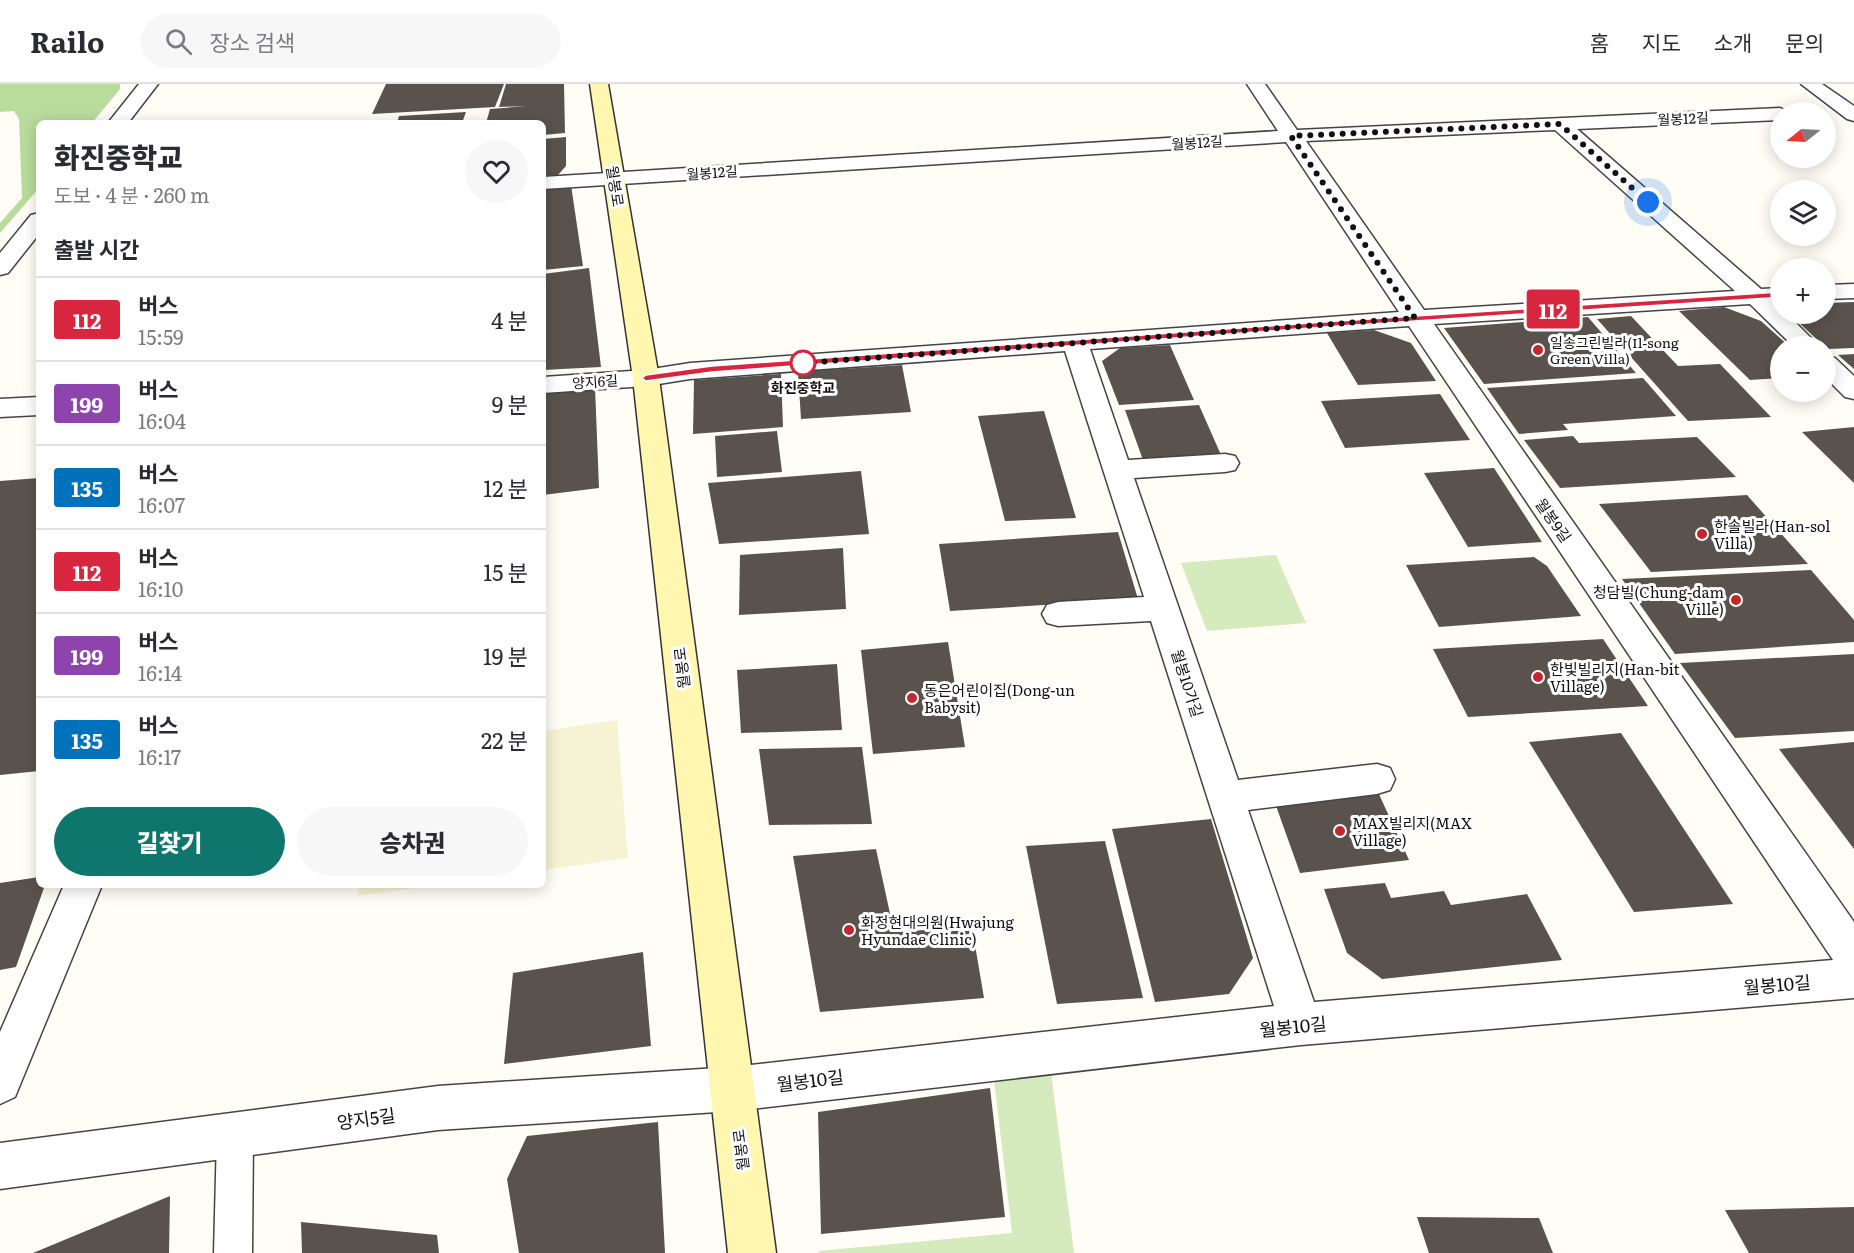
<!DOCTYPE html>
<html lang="ko">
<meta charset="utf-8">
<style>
body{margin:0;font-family:Literata,"Noto Sans KR",serif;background:#f7f7f7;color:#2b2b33;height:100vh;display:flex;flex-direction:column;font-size:22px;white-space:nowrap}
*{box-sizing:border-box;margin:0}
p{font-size:20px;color:#7c7c81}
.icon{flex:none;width:33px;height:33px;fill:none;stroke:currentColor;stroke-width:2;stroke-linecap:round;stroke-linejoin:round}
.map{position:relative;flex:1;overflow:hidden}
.panel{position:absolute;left:36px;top:36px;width:510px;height:768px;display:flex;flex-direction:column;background:#fff;border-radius:9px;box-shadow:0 3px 15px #0003}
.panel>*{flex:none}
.badge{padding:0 12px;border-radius:4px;font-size:21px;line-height:39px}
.needle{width:39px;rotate:252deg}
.fabs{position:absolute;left:1770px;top:18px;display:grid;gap:12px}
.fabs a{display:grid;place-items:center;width:66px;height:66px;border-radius:50%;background:#fff;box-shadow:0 3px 15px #0003;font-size:30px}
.you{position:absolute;width:30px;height:30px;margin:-15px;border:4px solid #fff;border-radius:50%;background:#1a73e8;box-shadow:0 0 0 9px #1a73e833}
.map>.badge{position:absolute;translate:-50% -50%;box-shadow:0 0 0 3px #fff}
h2{padding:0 18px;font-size:22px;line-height:54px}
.round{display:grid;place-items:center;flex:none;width:63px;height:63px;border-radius:32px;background:#f7f7f7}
.headline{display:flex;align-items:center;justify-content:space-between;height:102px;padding:0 18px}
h1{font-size:28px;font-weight:800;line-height:45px}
.primary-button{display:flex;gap:12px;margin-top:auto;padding:12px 18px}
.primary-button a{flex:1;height:69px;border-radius:36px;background:#0f766e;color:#fff;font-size:24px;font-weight:800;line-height:69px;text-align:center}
.primary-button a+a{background:#f7f7f7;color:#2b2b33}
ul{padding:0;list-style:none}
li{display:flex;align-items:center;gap:18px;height:84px;padding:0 18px;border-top:2px solid #e1e1e2}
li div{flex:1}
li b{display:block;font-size:22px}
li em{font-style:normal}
li .badge{min-width:66px;font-weight:700;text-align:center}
header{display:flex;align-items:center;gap:36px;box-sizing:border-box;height:84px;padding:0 30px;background:#fff;border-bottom:2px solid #e1e1e2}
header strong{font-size:28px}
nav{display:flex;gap:33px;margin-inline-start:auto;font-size:21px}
.search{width:420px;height:54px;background:#f7f7f7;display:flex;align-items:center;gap:15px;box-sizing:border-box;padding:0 21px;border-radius:33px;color:#7c7c81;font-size:22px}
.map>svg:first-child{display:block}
</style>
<header>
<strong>Railo</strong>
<div class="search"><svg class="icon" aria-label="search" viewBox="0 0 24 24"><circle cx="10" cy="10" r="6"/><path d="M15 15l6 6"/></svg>장소 검색</div>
<nav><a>홈</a><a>지도</a><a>소개</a><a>문의</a></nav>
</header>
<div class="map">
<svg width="1854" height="1169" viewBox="0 0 1854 1169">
<rect width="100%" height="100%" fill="#fffdf5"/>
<path fill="#f6f3d4" d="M617,636L628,774L543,786V647Z
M360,801H436L357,812Z"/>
<path fill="#d5ebbd" d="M1276,471L1306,539L1207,547L1181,479Z
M1051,988L1074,1169H819L818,1167L1012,1149L994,995Z"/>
<path fill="#b9dc9c" d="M0,0H120V5L92,39H39V104L0,149V139L22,114L19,35L14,27L0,28Z"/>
<path fill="#5a524d" d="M386,0H504L495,23L372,30Z
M506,0H564L565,49L543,51V39H486L490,25L527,22L499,23Z
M466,28L462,39H397L399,32Z
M566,53V82L558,91L543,92V55Z
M571,101L583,182L543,186V104Z
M589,184L601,283L543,286V190Z
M1854,218V264L1827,265L1793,233L1795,230H1826V219Z
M1724,223L1761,237L1789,262H1780V294L1750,296L1679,227Z
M1631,232L1678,282L1720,280L1771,333L1688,337L1597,235Z
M1588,233L1636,289L1484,300L1444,244Z
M1374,246L1411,259L1436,297L1358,301L1327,249Z
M1170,261L1194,316L1119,321L1102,277L1120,264Z
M1854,270V285L1838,271Z
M902,281L911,328L801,335L798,288Z
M781,290L783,343L693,350L694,296Z
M1643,294L1676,332L1563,340L1568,346L1519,350L1487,304Z
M595,303L599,404L543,411V307Z
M1440,310L1470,356L1345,364L1321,317Z
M1199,321L1221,371L1143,376L1125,326Z
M1044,327L1076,434L1005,437L978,332Z
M1854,343V399L1802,348Z
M777,347L782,388L717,393L715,352Z
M1573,352L1579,359L1697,353L1736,393L1560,404L1524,356Z
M1494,384L1542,458L1468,463L1424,389Z
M861,387L869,450L719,460L708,399Z
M39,394V687L0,691V397Z
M1747,411L1808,480L1651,488L1599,420Z
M1118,448L1138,515L950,527L939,460Z
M843,464L846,525L739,531L740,471Z
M1534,473L1547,482L1581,532L1439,543L1406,481Z
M1811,486L1854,536V558L1675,570L1622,495Z
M1603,555L1648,622L1468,633L1433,565Z
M948,558L965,663L873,670L861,566Z
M1854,570V647L1735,654L1680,579Z
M837,580L842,646L741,649L737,586Z
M1621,649L1733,820L1634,828L1529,658Z
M1854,658V765L1779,665Z
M862,663L872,740L769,741L759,665Z
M1378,708L1409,776L1300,789L1275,719Z
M1211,735L1253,874L1229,910L1155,918L1112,745Z
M1105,757L1143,914L1057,920L1026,762Z
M876,765L894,848L972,843L984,914L820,928L793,772Z
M39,793V801H45L16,883L0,886V799Z
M1385,799L1391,814L1444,807L1451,821L1527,810L1562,876L1382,895L1347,869L1324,805Z
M643,868L651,962L504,980L513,889Z
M990,1004L1005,1133L821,1150L818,1028Z
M658,1038L665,1169H519L507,1095L527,1052Z
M170,1112L169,1169H33Z
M1854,1123V1169H1749L1725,1126Z
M1417,1133L1539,1134L1553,1169H1429Z
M301,1138L437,1151L439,1169H302Z"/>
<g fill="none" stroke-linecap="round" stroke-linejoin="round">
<defs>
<path id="lane" d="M235,1034L248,1039L253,1052L252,1169H214L217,1052L222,1039Z"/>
<path id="street" d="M139,0H158L128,39H108Z
M1247,0H1265L1297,46L1780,24L1789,28H1780V36L1577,45L1761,205L1780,204V218H1776L1780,223V230H1787L1819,262H1793L1750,220L1434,240L1854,838V914L1301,961L733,1027L438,1046L0,1105V1059L438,1002L733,983L1274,922L1151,537L1058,542L1047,539L1042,530L1047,521L1058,518L1144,513L1065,267L690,295L646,302L543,309V293L646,286L690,279L1399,228L1286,58L543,105V93L1278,47ZM1555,46L1735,207L1424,226L1306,57ZM1409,242L1833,876L1314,918L1248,726L1377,710L1390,706L1395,695L1390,684L1377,680L1238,696L1134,394L1225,388L1235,386L1239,379L1235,372L1225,370L1128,376L1090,265Z
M1801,0H1822L1854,22V37L1847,35Z
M39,129V150L8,189L0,191V169L31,131Z
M1854,200V214L1826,215V201Z
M1826,272L1835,274L1854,292V315L1845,313L1826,294Z
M39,313V331L0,333V315Z
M64,801H102L15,1013L0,1020V948Z"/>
<path id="secondary" d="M590,0H608L659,294L776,1169H728L633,294Z"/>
</defs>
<use href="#lane" stroke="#444" stroke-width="3"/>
<use href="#street" stroke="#444" stroke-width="3"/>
<use href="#secondary" stroke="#333" stroke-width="3"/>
<use href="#lane" fill="#fff" fill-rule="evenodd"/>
<use href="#street" fill="#fff" fill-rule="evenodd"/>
<use href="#secondary" fill="#fff6b0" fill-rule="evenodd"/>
</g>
<path fill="#d7263d" stroke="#fff" stroke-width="1.5" d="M1780,208L1785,211L1783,213L1324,243L712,288L646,297L642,294L646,291L712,282L1324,238Z"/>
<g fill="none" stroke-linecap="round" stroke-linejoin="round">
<path stroke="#111" stroke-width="6" stroke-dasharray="0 10.8" d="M803,279L1415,234L1291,52L1560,40L1648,118"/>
</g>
<g fill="#c4262e" stroke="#fff" stroke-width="2">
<circle cx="1538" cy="266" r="6"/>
<circle cx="1702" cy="450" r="6"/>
<circle cx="1736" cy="516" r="6"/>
<circle cx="1538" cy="593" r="6"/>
<circle cx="912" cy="614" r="6"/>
<circle cx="1340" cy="747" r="6"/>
<circle cx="849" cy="846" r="6"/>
</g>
<circle fill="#fff" stroke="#d7263d" stroke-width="3" cx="803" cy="279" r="12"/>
<g text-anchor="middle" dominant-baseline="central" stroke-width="6" stroke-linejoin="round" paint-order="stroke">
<g font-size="14" fill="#111" stroke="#fff">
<text transform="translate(1683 34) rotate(-3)">월봉12길</text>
<text transform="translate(1197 58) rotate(-4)">월봉12길</text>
<text transform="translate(712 88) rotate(-4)">월봉12길</text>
<text transform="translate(595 297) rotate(-4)">양지6길</text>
</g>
<g font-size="14" fill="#111" stroke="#fff" text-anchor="start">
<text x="1550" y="258">일송그린빌라(Il-song<tspan x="1550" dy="16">Green Villa)</tspan></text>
</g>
<g font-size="14" font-weight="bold" fill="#111" stroke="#fff">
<text x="803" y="303">화진중학교</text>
</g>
<g font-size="15" fill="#111" stroke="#fff">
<text transform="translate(616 102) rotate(81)">월봉로</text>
<text transform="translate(1554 436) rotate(55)">월봉9길</text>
<text transform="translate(681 584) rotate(-97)">월봉로</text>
<text transform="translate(1188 599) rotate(72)">월봉10가길</text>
<text transform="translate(740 1066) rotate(-97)">월봉로</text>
</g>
<g font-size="15" fill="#111" stroke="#fff" text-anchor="start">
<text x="1714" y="441">한솔빌라(Han-sol<tspan x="1714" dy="17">Villa)</tspan></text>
<text x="1724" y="507" text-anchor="end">청담빌(Chung-dam<tspan x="1724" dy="17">Ville)</tspan></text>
<text x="1550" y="584">한빛빌리지(Han-bit<tspan x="1550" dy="17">Village)</tspan></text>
<text x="924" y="605">동은어린이집(Dong-un<tspan x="924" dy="17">Babysit)</tspan></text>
<text x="1352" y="738">MAX빌리지(MAX<tspan x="1352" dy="17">Village)</tspan></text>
<text x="861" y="837">화정현대의원(Hwajung<tspan x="861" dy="17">Hyundae Clinic)</tspan></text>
</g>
<g font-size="18" fill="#111" stroke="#fff">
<text transform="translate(1777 900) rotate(-5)">월봉10길</text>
<text transform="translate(1293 942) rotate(-6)">월봉10길</text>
<text transform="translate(810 996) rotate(-7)">월봉10길</text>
<text transform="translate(366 1034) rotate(-8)">양지5길</text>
</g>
</g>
</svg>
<div class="fabs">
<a><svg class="needle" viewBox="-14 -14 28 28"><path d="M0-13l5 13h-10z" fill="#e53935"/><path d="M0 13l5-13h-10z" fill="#7c7c81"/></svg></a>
<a><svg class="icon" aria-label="layers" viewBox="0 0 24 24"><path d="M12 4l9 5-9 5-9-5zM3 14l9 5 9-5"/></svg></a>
<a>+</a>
<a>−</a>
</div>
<div class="you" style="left:1648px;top:118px"></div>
<b class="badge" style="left:1553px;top:225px;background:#d7263d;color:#fff">112</b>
<section class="panel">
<div class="headline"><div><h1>화진중학교</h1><p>도보 · 4 분 · 260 m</p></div><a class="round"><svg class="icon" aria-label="heart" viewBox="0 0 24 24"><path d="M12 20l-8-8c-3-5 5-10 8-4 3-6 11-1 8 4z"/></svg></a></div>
<h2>출발 시간</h2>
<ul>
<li><span class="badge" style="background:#d7263d;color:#fff">112</span><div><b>버스</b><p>15:59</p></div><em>4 분</em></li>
<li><span class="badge" style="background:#8e44ad;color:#fff">199</span><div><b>버스</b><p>16:04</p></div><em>9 분</em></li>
<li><span class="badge" style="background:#0072bc;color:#fff">135</span><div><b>버스</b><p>16:07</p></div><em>12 분</em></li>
<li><span class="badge" style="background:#d7263d;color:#fff">112</span><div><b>버스</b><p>16:10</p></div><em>15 분</em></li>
<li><span class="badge" style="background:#8e44ad;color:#fff">199</span><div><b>버스</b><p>16:14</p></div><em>19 분</em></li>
<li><span class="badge" style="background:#0072bc;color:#fff">135</span><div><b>버스</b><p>16:17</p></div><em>22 분</em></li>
</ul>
<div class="primary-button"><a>길찾기</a><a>승차권</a></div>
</section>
</div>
